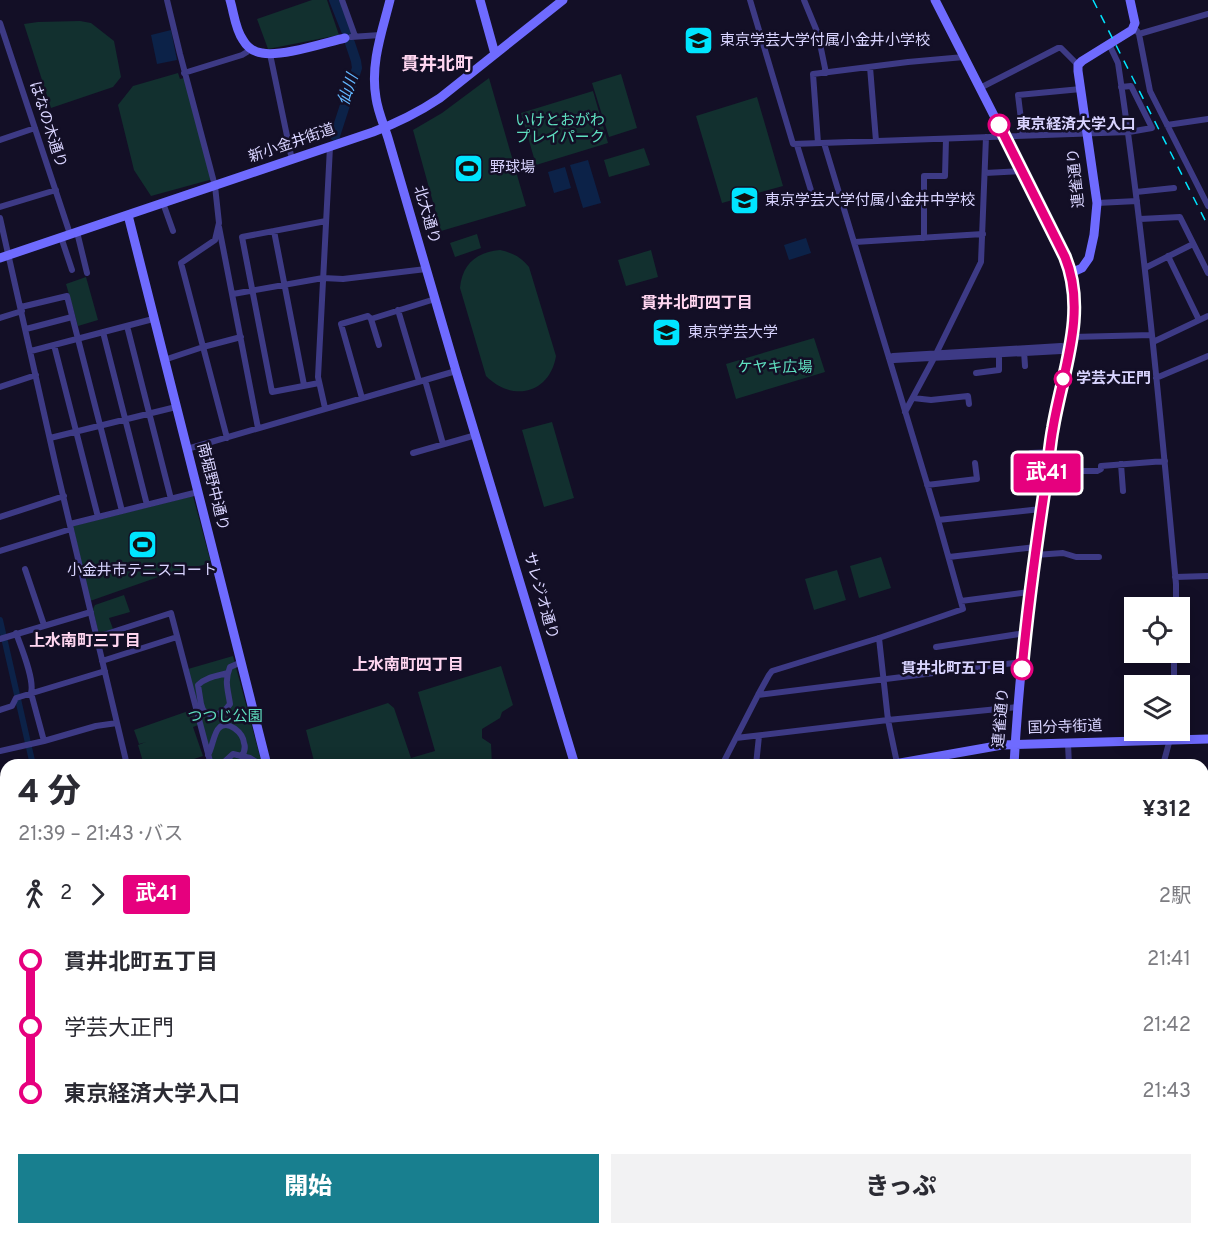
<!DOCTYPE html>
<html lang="ja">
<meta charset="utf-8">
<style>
body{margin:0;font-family:Overpass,"Noto Sans JP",sans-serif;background:#f2f2f3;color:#2b2b33;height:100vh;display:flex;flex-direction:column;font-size:22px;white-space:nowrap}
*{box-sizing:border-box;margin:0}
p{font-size:20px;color:#7c7c81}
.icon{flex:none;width:33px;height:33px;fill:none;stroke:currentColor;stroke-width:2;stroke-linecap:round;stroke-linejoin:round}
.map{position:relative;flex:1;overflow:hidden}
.side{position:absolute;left:0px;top:759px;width:1209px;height:476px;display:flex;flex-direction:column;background:#fff;border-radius:18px 18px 0 0;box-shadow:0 3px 15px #0003}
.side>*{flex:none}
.badge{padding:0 12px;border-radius:4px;font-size:21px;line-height:39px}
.fabs{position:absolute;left:1124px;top:597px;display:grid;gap:12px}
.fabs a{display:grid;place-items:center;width:66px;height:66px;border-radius:0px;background:#fff;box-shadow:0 3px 15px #0003;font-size:30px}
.map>.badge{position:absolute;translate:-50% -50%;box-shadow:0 0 0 3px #fff}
.legs{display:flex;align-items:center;gap:9px;height:66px;padding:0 18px;font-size:20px}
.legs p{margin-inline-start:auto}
.head{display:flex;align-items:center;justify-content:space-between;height:102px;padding:0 18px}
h1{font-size:33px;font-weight:800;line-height:45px}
.primary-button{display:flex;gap:12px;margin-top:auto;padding:12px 18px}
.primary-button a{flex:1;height:69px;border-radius:0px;background:#187f8f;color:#fff;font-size:24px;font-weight:800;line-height:69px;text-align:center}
.primary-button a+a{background:#f2f2f3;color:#2b2b33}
ul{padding:0 18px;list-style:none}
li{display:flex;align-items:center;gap:21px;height:66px;font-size:22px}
li i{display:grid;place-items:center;width:9px;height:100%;margin:0 8px;background:currentColor}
li i::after{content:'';width:15px;height:15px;margin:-8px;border:4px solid;border-radius:50%;background:#fff}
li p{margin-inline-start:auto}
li:first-child i{background:linear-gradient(#0000 50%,currentColor 0)}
li:last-child i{background:linear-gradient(currentColor 50%,#0000 0)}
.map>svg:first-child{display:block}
</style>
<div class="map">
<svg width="1208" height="1234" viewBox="0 0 1208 1234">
<rect width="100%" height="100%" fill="#130f26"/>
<path fill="#12302f" d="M312,0H327L339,35L268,49L257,19Z
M38,22L80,21L91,23L114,41L121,77L113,87L51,108L24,24Z
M178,73L180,79L184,78L213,179L151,196L134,170L118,105L133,86Z
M621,74L637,128L609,137L592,83Z
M489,78L526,206L441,231L413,130L442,113Z
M593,91L608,143L536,165L521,113Z
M757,97L783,186L722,203L696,116Z
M644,148L650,165L609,177L604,160Z
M477,234L481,248L455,257L450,243Z
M500,250C513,253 521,257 529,267L556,356C550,393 513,403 486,376L460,288C462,264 477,252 500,250Z
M651,250L658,277L626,286L618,260Z
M86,277L98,320L78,326L66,284Z
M814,338L825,372L736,399L726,364Z
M552,422L574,498L544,507L522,430Z
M193,496L211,563L164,575L90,601L73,526Z
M881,557L891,588L859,598L850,566Z
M837,570L846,600L814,610L805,579Z
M124,595L130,612L109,618L113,629L100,633L98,631L93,609L95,605Z
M233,656L262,764L259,765H213L188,669Z
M501,666L513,705L502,712L500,718L482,729V738L491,744L492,765H315L306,730L388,703L394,708L411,758L435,751L418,692Z
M194,709L198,725L193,727L203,756L176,765H144L138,745L146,742L139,744L134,730Z
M1203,808H1208V865L1203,866Z
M1208,889V955H1203V890Z"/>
<path fill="#0c2248" d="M171,30L177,60L157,64L151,35Z
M588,160L601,203L583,208L570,165Z
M565,167L571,188L554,193L548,172Z
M806,238L811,253L789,260L784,245Z"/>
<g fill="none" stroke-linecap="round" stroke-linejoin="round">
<path stroke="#0c2248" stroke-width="1.5" d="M594,121C598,126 597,129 594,135L596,139L594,143"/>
<path stroke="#0c2248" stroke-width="6" d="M0,620L33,765
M120,1228L121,1234"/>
<path stroke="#0c2248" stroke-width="10" d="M334,0L347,33
M335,136L357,68L356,61L350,43"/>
<path stroke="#3d3a85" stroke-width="6" d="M167,0L180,54L215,186L219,223L215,240L181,263L227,438
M342,0L355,36
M750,0L793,144L1129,132L1152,128L1131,86L1121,87
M804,0L818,34L826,73
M0,23L70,234
M1133,28L1137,31L1139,34L1150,91L1208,206
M1139,34L1208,14
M351,37L380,35
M1109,44L1118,63C1144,236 1160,410 1176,584V608
M270,54L292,160
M870,67L876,141
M184,73L242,55L247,52L249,48
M980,88L1058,48H1061L1078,65
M1167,125L1208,119
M1023,136L1018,95L1081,89
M0,140L35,128
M818,143L813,74L908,62L964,57
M797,145L813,197
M985,173L1023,171
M1136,192L1174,188
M163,203L173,231
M1097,203L1137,201
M0,207L56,190
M0,218L55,462L127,765
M1140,219L1180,217L1208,273
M219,227L258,428
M274,231L304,385
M77,232L87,273
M61,237L72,270
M924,238V176H945L946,139
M855,242L983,234
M1168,256L1199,320
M1145,268L1193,244
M233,294L323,278L343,279L426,269
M21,307L67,296L122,511
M398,310L419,381
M0,318L22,311
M371,319L379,345
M127,326L171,499
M26,329L72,317
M103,332L147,505
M1072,337L1152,335
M1153,342L1208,316
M54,345L98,517
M31,351L153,319
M1024,351L1025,366
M889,358L893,356L1061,346L1070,348
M889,358L894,360L1061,351L1069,348
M164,360L203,347L241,337
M976,373L999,370V353
M1156,378L1208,356
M425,380L443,444
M319,383L272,392L242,237L326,221
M0,387L36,375
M362,398L341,324L368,316L371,319L435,299
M913,398L931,400L968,396L969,404
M325,408L318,377L330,147
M905,412L934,358L981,262L986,137
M50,438L176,407
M187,449L456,371
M413,453L476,435
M1031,453L1050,452
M1121,464L1123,491
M1047,471H1097L1101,469V466L1165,461
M927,485L977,479L975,463
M0,517L64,496
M938,520L1041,509
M70,524L198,492
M0,551L71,529
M1035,555L1063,553L1076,557H1099
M949,557L1036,547
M25,569L44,625
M1175,577L1208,576
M961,601L1029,592
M16,633C21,647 35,680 31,693L44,741
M97,637L171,613L211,765
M879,638L888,720L897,763
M0,639L91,612
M936,647L1025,633
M102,661L177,637
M1174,686V652
M758,695L1022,662
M0,710L12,706L16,698L105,671
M203,710L201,704L198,685C206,677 217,676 228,673
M197,713L203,710C213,719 223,714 230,704C228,689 224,682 230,667L237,664
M736,738L888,720L1018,707
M1068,744L1069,765
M0,751L44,741L96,726L117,723
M208,755C212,749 214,732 219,728C228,719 243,733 244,743C246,748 244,752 242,757
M221,765L233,754L250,758L258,763L266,761
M722,765L758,695L769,675L772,671L879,638L963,609L938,520L824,143
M756,765L759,736
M1163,765L1170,739
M0,833L6,831
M1203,964H1208
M1203,1002L1208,1001
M0,1019L6,1052
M1203,1059L1208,1057
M1203,1134L1208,1133
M0,1165L6,1162
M37,1228V1234
M203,1228L205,1234
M258,1228L259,1234
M286,1228L287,1234
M312,1228L314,1234
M347,1228L348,1234
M373,1228L374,1234
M523,1228L524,1234
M558,1228L559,1234
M661,1228L662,1234
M878,1228L879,1234
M165,1234L183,1228
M388,1234L400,1231
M466,1234L480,1230L492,1232L508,1228
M618,1234L645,1228
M835,1234L863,1228"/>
<path stroke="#6f6bff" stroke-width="9" d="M230,0C234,13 235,29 243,40C247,47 254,52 262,53C281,57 324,43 345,38
M390,0C382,32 370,64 376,98C378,112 384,125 388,138L456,371L575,765
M480,0L495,54
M935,0L1057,239C1067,261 1073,275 1074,299C1075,344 1060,386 1053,430C1035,541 1020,653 1014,765
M128,215L267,765
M0,258L373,132C397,123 419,112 440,98L563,0
M1071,273L1082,268L1089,258L1094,235L1097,203L1078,71V65L1082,61L1132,30L1135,23L1130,0
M889,765L1002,745L1208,739
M0,886L6,920
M1203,1031L1208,1030
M1190,1228L1193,1234
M973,1234V1228"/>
<path stroke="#c25bff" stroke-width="10" d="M0,1005L6,1004
M61,1228L62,1234"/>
<path stroke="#00e5ff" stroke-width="1.5" stroke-dasharray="9 8" stroke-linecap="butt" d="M1093,0L1208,226"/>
</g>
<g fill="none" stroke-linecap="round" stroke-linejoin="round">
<defs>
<path id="line-1" d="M999,125L1065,257C1088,313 1062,373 1053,428C1050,443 1049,459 1047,474C1037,539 1028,604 1022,669"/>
</defs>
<use href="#line-1" stroke="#fff" stroke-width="14"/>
<use href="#line-1" stroke="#e6007e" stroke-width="9"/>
</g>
<defs>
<symbol id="school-square" viewBox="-11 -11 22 22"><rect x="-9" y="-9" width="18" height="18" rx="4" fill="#00e5ff" stroke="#130f26"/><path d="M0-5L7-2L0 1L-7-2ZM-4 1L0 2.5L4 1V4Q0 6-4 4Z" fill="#111"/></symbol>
<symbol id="stadium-square" viewBox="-11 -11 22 22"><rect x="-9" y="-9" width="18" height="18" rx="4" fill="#00e5ff" stroke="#130f26"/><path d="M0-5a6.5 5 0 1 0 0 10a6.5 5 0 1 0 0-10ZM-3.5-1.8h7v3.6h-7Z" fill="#111"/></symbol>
<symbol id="university-square" viewBox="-11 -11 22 22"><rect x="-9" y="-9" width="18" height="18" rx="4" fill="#00e5ff" stroke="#130f26"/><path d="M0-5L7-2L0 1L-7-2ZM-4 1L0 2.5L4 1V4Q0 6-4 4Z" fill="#111"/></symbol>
</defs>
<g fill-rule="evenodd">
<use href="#school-square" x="682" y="24" width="33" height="33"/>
<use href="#stadium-square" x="452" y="152" width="33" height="33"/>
<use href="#school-square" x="728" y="184" width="33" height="33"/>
<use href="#university-square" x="650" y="316" width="33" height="33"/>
<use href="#stadium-square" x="126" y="528" width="33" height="33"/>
</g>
<g fill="#fff" stroke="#e6007e" stroke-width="3">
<circle cx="999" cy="125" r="10"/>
<circle cx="1063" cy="379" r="8"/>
<circle cx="1022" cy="669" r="10"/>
</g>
<g text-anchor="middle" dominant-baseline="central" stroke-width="5" stroke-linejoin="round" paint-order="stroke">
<g font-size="15" fill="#d9d4ff" stroke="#130f26" text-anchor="start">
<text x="720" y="41">東京学芸大学付属小金井小学校</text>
<text x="490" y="168">野球場</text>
<text x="765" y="201">東京学芸大学付属小金井中学校</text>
<text x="688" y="333">東京学芸大学</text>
<text x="142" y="571" text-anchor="middle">小金井市テニスコート</text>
</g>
<g font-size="15" fill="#5fe0c0" stroke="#130f26">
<text x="560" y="121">いけとおがわ<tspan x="560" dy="17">プレイパーク</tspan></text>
<text x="775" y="368">ケヤキ広場</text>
<text x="225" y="717">つつじ公園</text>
</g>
<g font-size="15" fill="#d9d4ff" stroke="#130f26">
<text transform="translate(47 125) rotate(72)">はなの木通り</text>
<text transform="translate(292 144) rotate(-19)">新小金井街道</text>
<text transform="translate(1077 178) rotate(-96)">連雀通り</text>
<text transform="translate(426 215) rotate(74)">北大通り</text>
<text transform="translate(212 487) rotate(76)">南堀野中通り</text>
<text transform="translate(540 596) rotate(74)">サレジオ通り</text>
<text transform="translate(1002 718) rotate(-85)">連雀通り</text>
<text transform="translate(1065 728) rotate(-2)">国分寺街道</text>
</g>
<g font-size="15" font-weight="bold" fill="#d9d4ff" stroke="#130f26" text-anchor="start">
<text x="1016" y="125">東京経済大学入口</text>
<text x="1076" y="379">学芸大正門</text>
<text x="1006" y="669" text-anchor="end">貫井北町五丁目</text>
</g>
<g font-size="16" font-style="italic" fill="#62b6ff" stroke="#130f26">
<text transform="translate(349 90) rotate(-72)">仙川</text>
</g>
<g font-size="16" font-weight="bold" fill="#ffd6f0" stroke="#130f26">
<text x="697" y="304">貫井北町四丁目</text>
<text x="85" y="642">上水南町三丁目</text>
<text x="408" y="666">上水南町四丁目</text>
</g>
<g font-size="18" font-weight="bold" fill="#ffd6f0" stroke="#130f26">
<text x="437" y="65">貫井北町</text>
</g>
</g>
</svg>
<div class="fabs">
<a><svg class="icon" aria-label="locate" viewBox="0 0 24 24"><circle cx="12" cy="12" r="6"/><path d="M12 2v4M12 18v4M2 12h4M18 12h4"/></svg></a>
<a><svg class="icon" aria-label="layers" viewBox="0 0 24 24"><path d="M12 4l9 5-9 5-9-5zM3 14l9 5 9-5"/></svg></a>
</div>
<b class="badge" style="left:1047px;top:473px;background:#e6007e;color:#fff">武41</b>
<section class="side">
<div class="head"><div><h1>4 分</h1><p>21:39 – 21:43 · バス</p></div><b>¥312</b></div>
<div class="legs"><svg class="icon" aria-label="walk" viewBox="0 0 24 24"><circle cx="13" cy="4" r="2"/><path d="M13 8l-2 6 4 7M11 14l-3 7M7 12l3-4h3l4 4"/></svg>2<svg class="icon" aria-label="forward" viewBox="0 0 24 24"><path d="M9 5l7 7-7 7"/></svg><b class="badge" style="background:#e6007e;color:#fff">武41</b><p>2駅</p></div>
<ul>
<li><i style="color:#e6007e"></i><b>貫井北町五丁目</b><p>21:41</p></li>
<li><i style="color:#e6007e"></i><span>学芸大正門</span><p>21:42</p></li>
<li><i style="color:#e6007e"></i><b>東京経済大学入口</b><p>21:43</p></li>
</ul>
<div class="primary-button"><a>開始</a><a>きっぷ</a></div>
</section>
</div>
